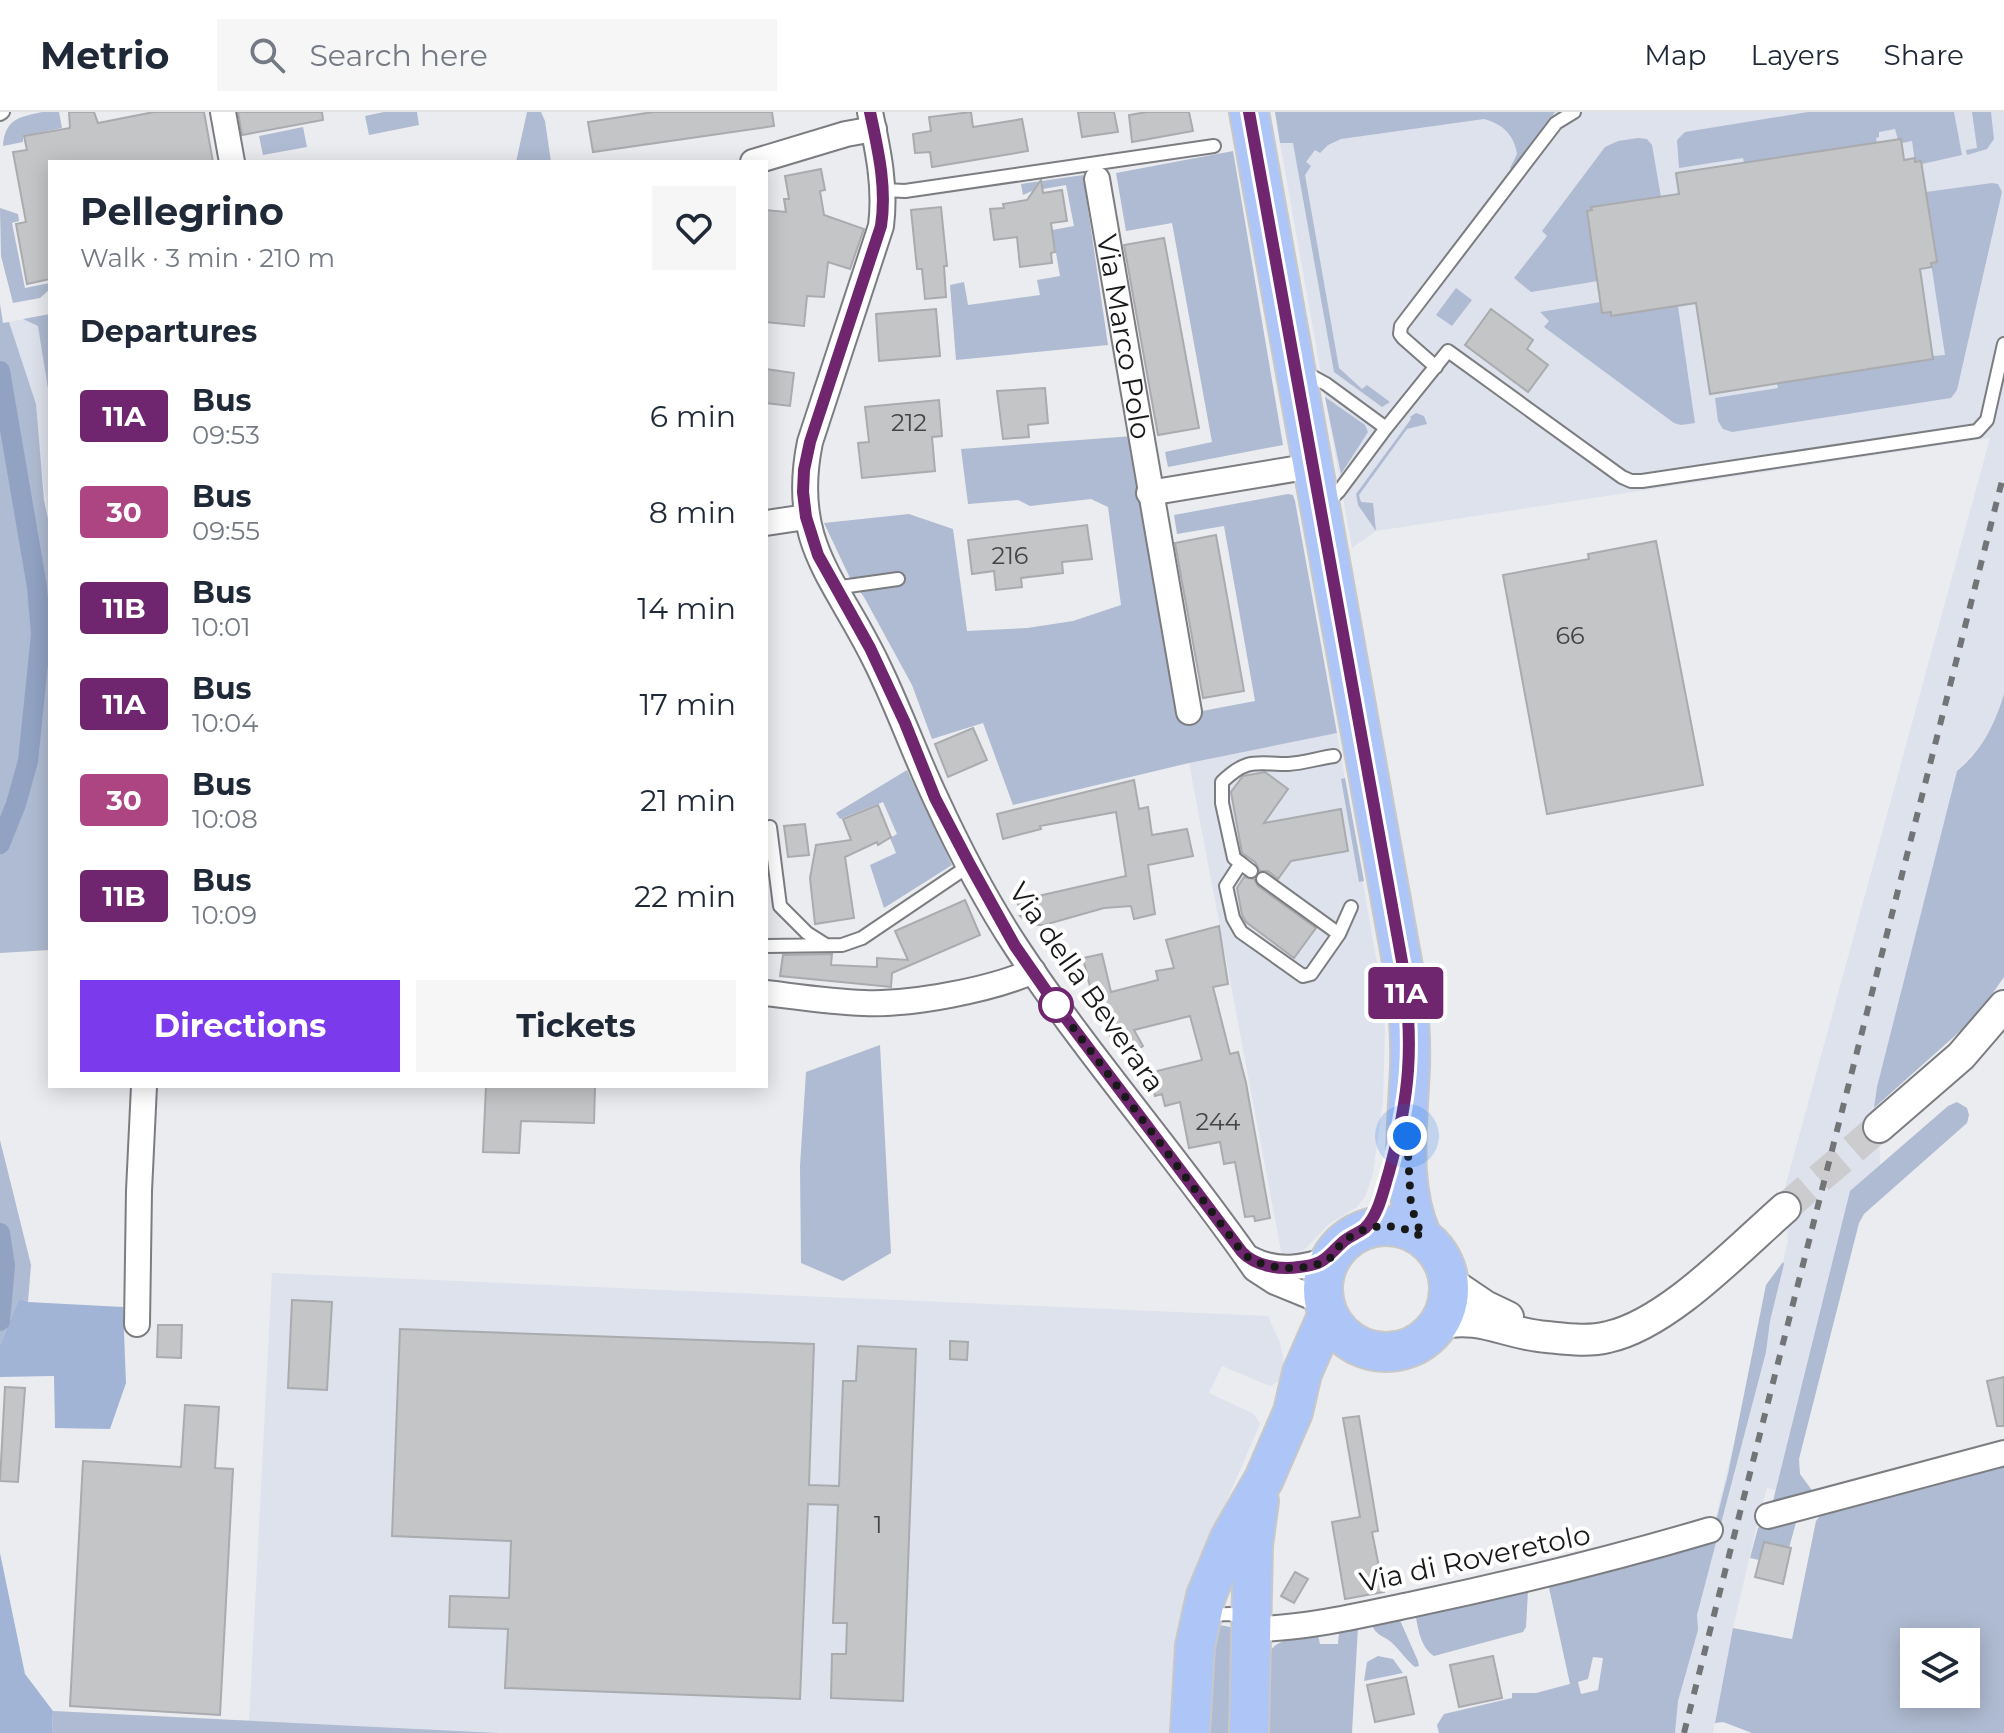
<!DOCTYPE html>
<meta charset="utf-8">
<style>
body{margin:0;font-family:Montserrat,sans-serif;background:#f6f6f7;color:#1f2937;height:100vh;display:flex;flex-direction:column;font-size:30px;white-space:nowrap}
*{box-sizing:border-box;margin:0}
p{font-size:26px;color:#747a83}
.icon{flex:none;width:44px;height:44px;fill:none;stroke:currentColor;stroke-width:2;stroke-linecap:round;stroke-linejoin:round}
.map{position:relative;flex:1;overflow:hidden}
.details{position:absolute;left:48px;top:48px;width:720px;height:928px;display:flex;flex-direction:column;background:#fff;border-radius:0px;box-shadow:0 4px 20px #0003}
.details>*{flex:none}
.badge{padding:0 16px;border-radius:6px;font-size:28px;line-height:52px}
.tools{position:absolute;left:1900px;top:1516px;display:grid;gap:16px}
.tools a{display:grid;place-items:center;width:80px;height:80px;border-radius:0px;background:#fff;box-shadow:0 4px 20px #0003;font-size:40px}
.you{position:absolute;width:40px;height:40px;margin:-20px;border:6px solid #fff;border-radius:50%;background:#1a73e8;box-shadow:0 0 0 12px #1a73e833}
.map>.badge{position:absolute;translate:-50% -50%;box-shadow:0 0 0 4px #fff}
h2{padding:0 32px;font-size:30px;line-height:72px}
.round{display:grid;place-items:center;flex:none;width:84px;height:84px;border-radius:0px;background:#f6f6f7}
.head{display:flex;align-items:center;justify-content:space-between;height:136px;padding:0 32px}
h1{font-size:38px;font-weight:700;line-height:60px}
.action{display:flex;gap:16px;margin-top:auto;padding:16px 32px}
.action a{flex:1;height:92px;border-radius:0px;background:#7c3aed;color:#fff;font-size:32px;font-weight:700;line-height:92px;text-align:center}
.action a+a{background:#f6f6f7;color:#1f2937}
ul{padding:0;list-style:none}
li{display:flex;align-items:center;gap:24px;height:96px;padding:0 32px}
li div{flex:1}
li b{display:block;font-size:30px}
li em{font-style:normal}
li .badge{min-width:88px;font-weight:700;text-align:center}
header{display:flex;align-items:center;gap:48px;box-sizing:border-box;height:112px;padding:0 40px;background:#fff;border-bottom:2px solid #e0e1e3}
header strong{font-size:38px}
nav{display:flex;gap:44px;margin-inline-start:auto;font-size:28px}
.search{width:560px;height:72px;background:#f6f6f7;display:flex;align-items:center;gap:20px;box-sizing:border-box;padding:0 28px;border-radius:0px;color:#747a83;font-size:30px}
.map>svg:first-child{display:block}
</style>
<header>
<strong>Metrio</strong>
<div class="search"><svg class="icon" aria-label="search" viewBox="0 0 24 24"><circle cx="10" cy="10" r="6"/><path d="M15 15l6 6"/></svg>Search here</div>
<nav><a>Map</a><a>Layers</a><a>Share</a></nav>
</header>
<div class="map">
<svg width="2004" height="1621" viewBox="0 0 2004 1621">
<rect width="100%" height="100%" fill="#ebecef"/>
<path fill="#dee2ec" d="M1495,0H2004V582L1990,623L1957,659L1876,982L1875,996L1879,993L1880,1053L1850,1080L1776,1378L1767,1376L1760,1400L1733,1516L1713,1621H1663L1751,1262L1766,1173L1783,1150L1788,1128L1784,1079L1990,326L1376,419L1352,436L1280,31Z
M50,202V416L39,340L9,210Z
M1337,621L1382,880L1385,917L1383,989L1373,1061L1366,1083L1357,1095L1329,1112L1304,1138L1282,1144L1189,651Z
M272,1161L1268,1204L1280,1231L1285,1256L1281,1268L1270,1274L1222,1254L1209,1281L1254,1302L1260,1312L1207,1434L1173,1621H52L53,1599L249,1610Z"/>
<path fill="#afbbd2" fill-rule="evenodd" d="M42,0H59L62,16L23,24V30L3,34C5,7 19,5 42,0Z
M384,0H417L419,13L369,23L365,4Z
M527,0H541L545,9L551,50H516Z
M1275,0H1555L1512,58L1510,56L1517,42C1514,23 1503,12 1484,7L1341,27L1328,33L1320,41L1315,38L1306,50L1311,54L1305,63L1339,256L1362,277L1367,273L1390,290L1382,295L1334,260L1293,31H1280Z
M1808,0H1954L1962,43L1922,52L1921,49L1915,50L1912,29L1902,31L1901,27L1898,28L1895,17L1879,20V25L1876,26L1877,31L1744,51L1743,46L1679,56L1677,28L1685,20Z
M1972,0H1991L1994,27L1987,37L1967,43L1966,38L1977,36Z
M303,15L307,35L263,43L259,24Z
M1638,26L1647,27L1652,33L1661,85L1592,95L1598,169L1531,180L1514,166L1547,124L1542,119L1605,35L1618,29Z
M1233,39L1283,333L1168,355L1165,340L1212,330L1172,111L1126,119L1116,61Z
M1083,63L1108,233L956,248L950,173L964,170L968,193L1040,183L1037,168L1060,164L1052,118L1074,114L1066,73L1032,79L1023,83L1021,72Z
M1992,71L1998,72L2002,80L1957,278L1951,286L1732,320L1723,317L1718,309L1715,286L1778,276L1777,271L1933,247V244L1945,243L1931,151L1937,150L1926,80Z
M0,96L18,102L19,109L12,111L25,176L50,171V177L40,186L13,191L1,144Z
M1456,176L1472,188L1452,214L1436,203Z
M1601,190L1603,201L1611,200L1612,204L1678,194L1695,311L1681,313L1674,311L1544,215L1549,209L1540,200Z
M0,192L3,211L9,210L36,292L44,388L50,416V838L0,841Z
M50,202V350V289L38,214L23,207Z
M1325,285L1365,313L1368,320L1341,362Z
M1416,301L1424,304L1427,312L1407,317L1359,383L1361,390L1373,391L1376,419L1358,393L1356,382L1411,307L1410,305Z
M1133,324L1181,603L1255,589L1224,414L1177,422L1174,403L1288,382L1293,383L1295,389L1337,621L1189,651L1013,693L983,611L932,627L912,573L864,485L850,466L824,411L909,402L953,417L967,519L1027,516L1073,509L1121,493L1108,395L1091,387L1030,394L1018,388L968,392L961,337Z
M2004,582V865L1976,905L1874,996L1877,975L1957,659C1983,637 1994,614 2004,582Z
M907,658L952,753L884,796L870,753L896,741L890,726L897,722L883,690L840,707L836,701Z
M1345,666L1364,769L1359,770L1341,667Z
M880,933L891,1141L843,1169L801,1151L800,1054L806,960Z
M1957,990L1967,996L1969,1003L1967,1011L1864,1102L1859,1111L1799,1347L1800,1362L1814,1381L1772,1393L1850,1079L1948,994Z
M0,1028L31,1153L28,1190L19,1186L0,1233Z
M1783,1150L1784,1152L1770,1209L1766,1240L1697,1503L1698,1518L1678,1589L1675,1621H1439L1437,1613L1444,1602L1512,1586V1581H1536L1570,1572L1548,1471L1712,1425L1728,1362L1766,1173ZM1593,1545L1603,1546L1598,1578L1581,1582L1578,1570L1588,1567Z
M2004,1347V1621H1752L1723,1610L1715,1611L1733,1516L1792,1527L1816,1409L1825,1397ZM1914,1530H1966V1582H1914Z
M1797,1407L1789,1436L1764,1430L1759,1448L1750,1446L1758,1416L1764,1411Z
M1523,1478L1528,1479L1526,1515L1523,1520L1434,1544C1420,1535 1418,1516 1415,1500Z
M1399,1506L1418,1549L1419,1554L1415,1555C1406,1548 1400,1538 1391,1530C1383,1523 1376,1524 1372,1513Z
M1220,1513L1235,1516L1238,1621H1204C1206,1593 1201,1532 1220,1513Z
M1358,1515L1352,1621H1266L1270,1539C1280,1525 1301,1526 1318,1523L1320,1532H1338L1339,1519Z
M1378,1544L1393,1547L1403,1561L1364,1569L1367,1550Z
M53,1599L498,1621H52Z"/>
<path fill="#a2b4d6" d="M19,1186L28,1190L123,1195L126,1271L110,1317L55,1316L54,1264L0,1265V1233Z
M0,1441L25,1562L53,1599L52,1621H0Z"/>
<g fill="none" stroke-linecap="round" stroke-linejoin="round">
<path stroke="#91a2c3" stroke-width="20" d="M0,259L37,475L41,522L28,649L16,692L0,732
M0,1121L5,1154L0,1209"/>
</g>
<path fill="#c3c5c7" stroke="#aaabae" stroke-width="2" d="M69,0H94L98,11L154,0H204L213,50H50V167L27,172L16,112L26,110L13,40L27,38L24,24L70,16Z
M238,0H322L323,8L242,23Z
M653,0H772L774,14L593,40L588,10Z
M971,0L973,15L1022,7L1028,39L932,55L930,40L915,41L913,22L931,19L929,5Z
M1078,0H1114L1118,20L1082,25Z
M1147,0H1189L1193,19L1132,30L1129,3Z
M1901,27L1904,48L1915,46V50L1921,49L1937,150L1931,151L1932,155L1920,157L1933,247L1710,282L1696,191L1611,204V200L1602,201L1587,99L1592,98L1591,95L1679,82L1676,61Z
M821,57L825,78L820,79L824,103L864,117L850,157L828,150L824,185L807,184L804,214L766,210V98L786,100L784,87H789L785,64Z
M1041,68L1043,81L1062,78L1067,109L1051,111L1055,140L1051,141L1052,151L1020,155L1017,125L994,128L990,97L1004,96L1003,92L1027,88Z
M941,95L947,154H944L946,185L925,187L922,157H917L911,98Z
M1164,126L1199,316L1158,323L1124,133Z
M936,197L940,244L879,249L876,202Z
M1491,197L1533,228L1527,237L1548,253L1528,280L1465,233Z
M766,257L794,261L790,294L766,291Z
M1045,276L1048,311L1028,313L1029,325L1003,327L997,279Z
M939,288L942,324L932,325L935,359L862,366L858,331L869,330L865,295Z
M1087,413L1092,447L1062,450L1063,461L1021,466L1022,475L996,478L994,459L972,462L968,428Z
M1216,423L1244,579L1203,586L1175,431Z
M1656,429L1703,673L1547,702L1503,463L1589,447L1588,442Z
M973,616L987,648L948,665L935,632Z
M1265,660L1288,677L1264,711L1341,697L1348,739L1291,749L1278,767L1268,759H1260L1255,750L1242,741L1231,680L1243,664Z
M1134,668L1139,697L1148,695L1152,723L1187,717L1193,744L1148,753L1155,802L1134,807L1131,794L1104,796L1044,813H1032L1020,804L1024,802L1016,789L1126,764L1116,700L1040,714L1041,717L1003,727L997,702Z
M878,693L891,725L878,733L877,730L845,745L854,806L815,812L810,766L816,733L851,728L843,707Z
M805,712L809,743L788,745L784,714Z
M1244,765L1254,767L1258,774L1316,816L1294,846L1246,810L1242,803L1237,776Z
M965,788L980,823L892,861L891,875L780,864L783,843L832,842L831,853L877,855V846L908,848L895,819Z
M1219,814L1228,872L1213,875L1230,942L1238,940L1246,971L1270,1106L1255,1109L1254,1104L1245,1105L1235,1050L1224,1052L1220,1030L1189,1036L1180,990L1165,994L1162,982L1155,984L1149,961L1202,948L1190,904L1134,918L1143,934L1125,944L1120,935L1117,936L1096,899L1083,846L1102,842L1111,880L1158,868L1156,859L1174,856L1166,828Z
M486,974H595L594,1011L521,1009L519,1041L483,1040Z
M292,1188L332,1190L327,1278L288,1276Z
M158,1213H182L181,1246L157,1245Z
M400,1217L814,1232L809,1373L839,1374L843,1269H856L858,1234L916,1237L903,1589L831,1586L832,1542H846L847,1511H833L838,1393L808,1392L800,1587L505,1576L508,1517L449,1515L450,1484L509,1486L511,1429L392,1424Z
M950,1229L968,1230L967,1248L950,1247Z
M2004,1265V1314H1997L1987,1269Z
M5,1275L25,1276L18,1370L0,1369Z
M185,1293L219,1295L215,1356L233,1357L220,1603L70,1594L83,1349L181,1355Z
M1359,1304L1378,1419L1372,1420L1384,1480L1345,1487L1332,1410L1360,1405L1343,1306Z
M1764,1430L1791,1436L1783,1472L1755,1465Z
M1295,1460L1308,1467L1294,1491L1281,1484Z
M1493,1544L1502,1586L1459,1595L1450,1553Z
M1406,1565L1414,1602L1375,1610L1367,1573Z"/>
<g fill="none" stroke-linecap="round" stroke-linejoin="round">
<path stroke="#cccccf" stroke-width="30" stroke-dasharray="30 15" stroke-linecap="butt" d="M1785,1096L1879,1015"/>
<defs>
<path id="service" d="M0,2L3,0
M883,78L905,79L1214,34
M1436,255L1403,226L1400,222L1401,214L1556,11L1574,0
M1302,259L1326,272L1386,316L1339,379L1327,391
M1386,316L1448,239L1622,365L1631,369H1642L1977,319L1987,308L2004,232
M834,476L898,467
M770,715L780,794L807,821L826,833
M1241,751L1226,774L1233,806L1241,820L1303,864L1311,862L1339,822
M1251,759L1234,746L1222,691V670C1248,645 1256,652 1288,652C1304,651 1319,646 1334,644
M1263,767L1339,822L1351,795
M766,834L842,833L862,826L970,753
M1208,1503L1230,1502L1248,1508"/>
<g id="minor">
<path d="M223,0L232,50"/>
<path d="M870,0C878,38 886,75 881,114L810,330C789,433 838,469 878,554C899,597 915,643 936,687C958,735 988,792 1017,836C1090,947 1179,1047 1255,1157L1275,1170L1324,1190"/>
<path d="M753,50L846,22L874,17"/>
<path id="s1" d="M1097,67L1189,600"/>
<path d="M1149,381L1312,354"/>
<path d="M766,411L806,405"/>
<path d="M766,881C799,885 831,890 864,891C910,893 991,878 1033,859"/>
<path d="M1251,1147C1277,1161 1304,1156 1330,1147"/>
<path d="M137,1212L139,1079L144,974"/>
<path d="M1768,1404L2004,1341"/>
<path d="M1251,1517C1305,1517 1361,1503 1414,1492C1514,1471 1612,1447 1710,1418"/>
</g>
<path id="tertiary" d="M1879,1015L1961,944L2004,894
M1448,1169L1485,1194L1508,1205
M1438,1212C1482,1202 1505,1222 1547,1225C1567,1227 1588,1230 1608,1225C1668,1212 1738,1137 1785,1096"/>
<path id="primary" d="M1249,0L1403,855C1408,887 1411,921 1410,954C1408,1010 1398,1073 1422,1125
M1323 1177a63 63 0 1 1 126 0a63 63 0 1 1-126 0Z
M1190,1621L1195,1534L1206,1484L1230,1426L1264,1367L1293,1300L1302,1261L1328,1202
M1249,1621L1253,1433L1259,1389"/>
</defs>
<use href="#service" stroke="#7c7d80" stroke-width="16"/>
<use href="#minor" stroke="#7c7d80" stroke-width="28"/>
<use href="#tertiary" stroke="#7c7d80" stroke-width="34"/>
<use href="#primary" stroke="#c8c8c8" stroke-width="42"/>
<use href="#service" stroke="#fff" stroke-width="12"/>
<use href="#minor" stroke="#fff" stroke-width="24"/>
<use href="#tertiary" stroke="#fff" stroke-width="30"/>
<use href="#primary" stroke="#adc5f7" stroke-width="38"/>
<path stroke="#737476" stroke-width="6" stroke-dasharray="10 10" stroke-linecap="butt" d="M1684,1621L2004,361"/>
</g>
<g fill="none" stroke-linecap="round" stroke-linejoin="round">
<defs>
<path id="line" d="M870,0C878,38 887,75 881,114L810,330L804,358L803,380L806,405L818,443L870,536L905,611L935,686L970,753L1015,834L1056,893L1242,1140C1255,1154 1280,1158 1299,1155C1326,1152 1326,1145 1344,1129C1350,1124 1359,1121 1365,1116C1379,1102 1383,1079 1389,1060C1410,984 1414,933 1403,855L1249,0"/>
</defs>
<use href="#line" stroke="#fff" stroke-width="18"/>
<use href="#line" stroke="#70266f" stroke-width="12"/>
<path stroke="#19191a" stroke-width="8" stroke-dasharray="0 14.4" d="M1056,893L1242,1140C1258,1158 1309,1162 1330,1146C1334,1143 1337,1136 1341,1132C1365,1110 1395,1109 1422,1125L1411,1094L1407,1024"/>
</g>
<circle fill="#fff" stroke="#70266f" stroke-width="4" cx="1056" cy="893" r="16"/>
<g text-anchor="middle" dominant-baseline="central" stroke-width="8" stroke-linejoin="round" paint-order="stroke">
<g font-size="24" fill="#444445">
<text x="909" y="310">212</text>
<text x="1010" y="443">216</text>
<text x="1570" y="523">66</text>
<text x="1218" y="1009">244</text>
<text x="878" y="1412">1</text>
</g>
<g font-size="28" fill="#19191a" stroke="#fff">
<text stroke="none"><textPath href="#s1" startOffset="160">Via Marco Polo</textPath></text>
<text transform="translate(1087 875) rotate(55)">Via della Beverara</text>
<text transform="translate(1475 1446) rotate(-12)">Via di Roveretolo</text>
</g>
</g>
</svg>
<div class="tools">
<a><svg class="icon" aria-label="layers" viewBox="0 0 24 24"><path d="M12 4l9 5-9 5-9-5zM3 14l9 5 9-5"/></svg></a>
</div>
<div class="you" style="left:1407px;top:1024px"></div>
<b class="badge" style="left:1406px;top:881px;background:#70266f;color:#fff">11A</b>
<section class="details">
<div class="head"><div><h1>Pellegrino</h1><p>Walk · 3 min · 210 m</p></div><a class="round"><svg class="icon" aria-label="heart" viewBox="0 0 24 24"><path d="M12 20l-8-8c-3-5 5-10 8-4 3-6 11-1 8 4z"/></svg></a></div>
<h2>Departures</h2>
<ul>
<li><span class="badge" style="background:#70266f;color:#fff">11A</span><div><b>Bus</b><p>09:53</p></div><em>6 min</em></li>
<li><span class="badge" style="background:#ad4582;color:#fff">30</span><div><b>Bus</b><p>09:55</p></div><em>8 min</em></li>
<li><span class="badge" style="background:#70266f;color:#fff">11B</span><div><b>Bus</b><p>10:01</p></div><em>14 min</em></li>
<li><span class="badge" style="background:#70266f;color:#fff">11A</span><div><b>Bus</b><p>10:04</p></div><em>17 min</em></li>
<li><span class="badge" style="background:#ad4582;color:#fff">30</span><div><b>Bus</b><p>10:08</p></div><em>21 min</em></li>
<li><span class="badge" style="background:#70266f;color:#fff">11B</span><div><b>Bus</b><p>10:09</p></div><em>22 min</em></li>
</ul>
<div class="action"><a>Directions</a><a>Tickets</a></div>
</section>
</div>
